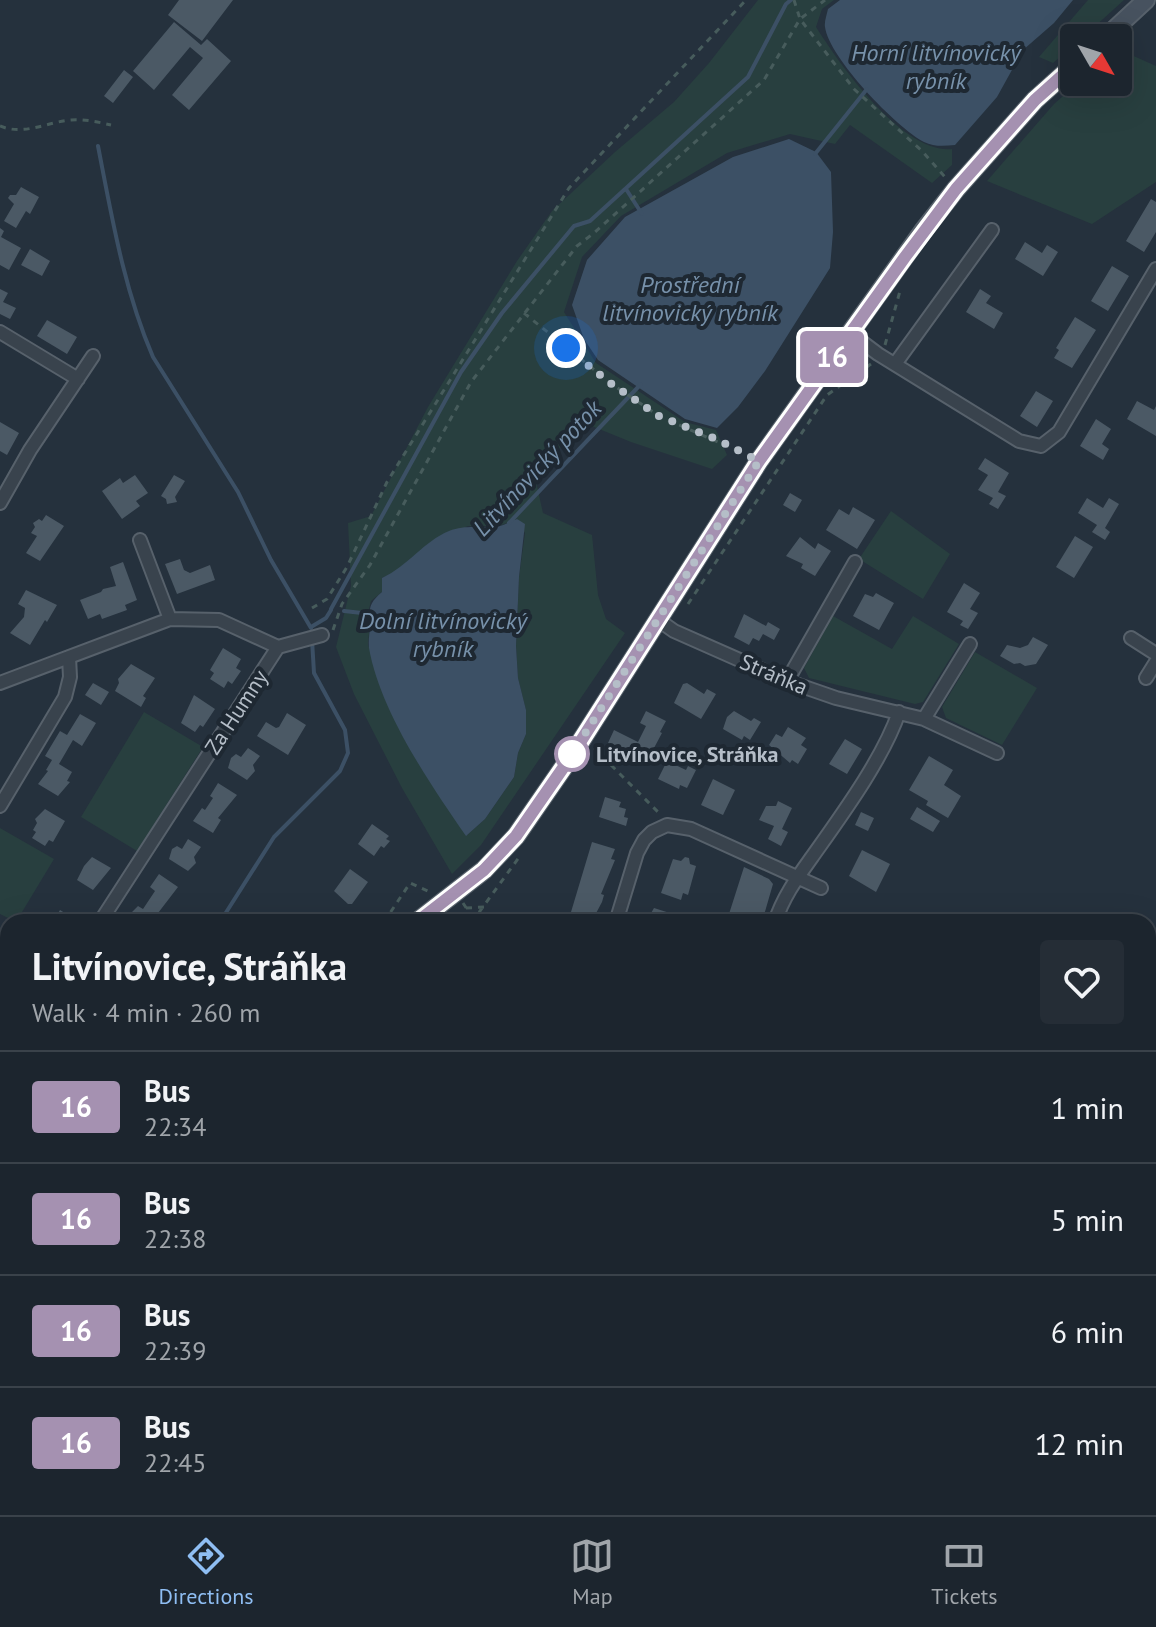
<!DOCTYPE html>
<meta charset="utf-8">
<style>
body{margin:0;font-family:"PT Sans",sans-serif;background:#252d36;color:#f1f3f6;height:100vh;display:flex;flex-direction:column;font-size:30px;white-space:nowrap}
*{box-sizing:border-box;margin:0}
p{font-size:26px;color:#a0a5aa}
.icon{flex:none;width:44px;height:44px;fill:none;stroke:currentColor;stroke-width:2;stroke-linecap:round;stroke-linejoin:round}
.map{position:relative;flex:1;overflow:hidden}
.drawer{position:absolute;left:0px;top:914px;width:1156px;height:602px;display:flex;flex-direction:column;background:#1c252e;border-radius:24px 24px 0 0;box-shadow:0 8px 32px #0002,0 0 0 2px #3a424a}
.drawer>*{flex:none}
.badge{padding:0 16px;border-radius:6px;font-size:28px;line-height:52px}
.needle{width:52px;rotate:129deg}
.fabs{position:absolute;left:1060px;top:24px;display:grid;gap:16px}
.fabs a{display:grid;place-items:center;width:72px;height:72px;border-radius:8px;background:#1c252e;box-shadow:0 8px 32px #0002,0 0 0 2px #3a424a;font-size:40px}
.you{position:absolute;width:40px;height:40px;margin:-20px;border:6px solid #fff;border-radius:50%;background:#1a73e8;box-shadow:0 0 0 12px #1a73e833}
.map>.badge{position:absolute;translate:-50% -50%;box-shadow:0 0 0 4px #fff}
.round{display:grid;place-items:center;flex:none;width:84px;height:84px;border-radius:8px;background:#252d36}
.head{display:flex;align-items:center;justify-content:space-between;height:136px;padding:0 32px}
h1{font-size:38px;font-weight:700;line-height:60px}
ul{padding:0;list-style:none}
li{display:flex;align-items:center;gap:24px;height:112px;padding:0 32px;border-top:2px solid #3a424a}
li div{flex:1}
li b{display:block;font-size:30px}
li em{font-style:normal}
li .badge{min-width:88px;font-weight:700;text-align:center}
.menu{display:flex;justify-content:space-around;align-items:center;height:112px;border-top:2px solid #3a424a;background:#1c252e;font-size:22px;color:#a0a5aa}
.menu a{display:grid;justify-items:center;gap:4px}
.menu .on{color:#8fbef3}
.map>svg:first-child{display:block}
</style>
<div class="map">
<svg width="1156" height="1515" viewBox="0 0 1156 1515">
<rect width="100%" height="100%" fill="#25313d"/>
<path fill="#283f3f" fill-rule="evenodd" d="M758,0H834L822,9L816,27C840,65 903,154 952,149V165L932,183L850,125L835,144L790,134L727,153L621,216L582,257L564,312L596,363L685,422L716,430L727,455L712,469L631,442L582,422L535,477L543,513L592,535L598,595L606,619L625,633L481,845L452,874L402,788L354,694L336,647L351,586L348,523L371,516L428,407L517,261L552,211L615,152L674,102L709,63ZM517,519L525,533L519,577L516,646L518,678L526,710V734L518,753L514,777L485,819L467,835L424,769L368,645L370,621L368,613L371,601L382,592V578L401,569L427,545L468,526H499Z
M1088,0H1124L1082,38H1074V45L1053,63L1039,57Z
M1118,49L1156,66V182L1092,224L987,181L1054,104L1079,82H1118Z
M891,511L950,554L923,599L859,559Z
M833,616L892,649L913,616L959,644L923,702L915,704L809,678L804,668Z
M975,652L1037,688L1002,745L946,718L942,707Z
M144,712L203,747L137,851L81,817Z
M0,828L54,859L16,922L0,914Z
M532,1508H626L622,1515H527Z"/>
<path fill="#3c5065" d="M840,0H1073L1054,23L1023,50L997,97L955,145C944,146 934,147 924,142C897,128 829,58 825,27C824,22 827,14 828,9Z
M789,139L816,152L831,172L833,232L830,268L765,371L738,407L717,428L685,419L598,360L584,339L572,305L587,260L625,217L733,157Z
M517,519L525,524L519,577L516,646L518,678L526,710V734L518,753L514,777L485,819L466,836C430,784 380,711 369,648C368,640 370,632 370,624C369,608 369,603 382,592V578C408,566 424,541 449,531C466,524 482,529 499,526C505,525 511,521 517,519Z"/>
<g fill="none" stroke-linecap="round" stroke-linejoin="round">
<path stroke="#3c5065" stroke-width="4" d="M98,146C112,218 124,290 153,357L238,492L271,560L311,628
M815,154L867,89
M626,189L642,214
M509,523L641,384
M331,609L461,372L502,313L574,226L590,221L748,77L786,4L791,0
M344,611L371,614
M311,627L326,618L331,610
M220,922L274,837L340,771L348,753L345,730L314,673L312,640"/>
</g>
<path fill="#4b5965" d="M179,0H233L202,41L168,15Z
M174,22L201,45L207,39L231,61L189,110L172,95L203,58L190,47L154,90L133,71Z
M124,70L133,77L113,103L104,96Z
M21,187L39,197L30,214L26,211L16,228L4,221L14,204L8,198L10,195H16Z
M1151,199L1156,202V232L1144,252L1126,241Z
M0,228L4,231L1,237L21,248L9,270L0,265Z
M1025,242L1042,253L1047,245L1058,252L1043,276L1015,259Z
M30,249L50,261L42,276L21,265Z
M1112,266L1129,276L1108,311L1091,301Z
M0,289L8,293L3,302L16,308L10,319L0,314Z
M980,289L991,296L986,303L1003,313L994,329L966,312Z
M1075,317L1096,330L1072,368L1054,358L1059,350L1056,348Z
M47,320L77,337L67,354L37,336Z
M1036,391L1053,401L1037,427L1020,416Z
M1137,401L1154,410L1156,406V436L1127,419Z
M1096,419L1111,429L1102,444L1109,449L1103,460L1080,446Z
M0,422L19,433L7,455L0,451Z
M985,458L1009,473L998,492L1006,496L998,509L989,504L993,498L978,490L988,475L978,469Z
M135,475L148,493L136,501L140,506L122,519L102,491L120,478L123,483Z
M174,475L185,481L175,497L177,502L167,504L166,499L161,496Z
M790,493L802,500L795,512L783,505Z
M1087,498L1103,508L1109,498L1119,504L1105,528L1110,532L1105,540L1092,532L1097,525L1078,513Z
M853,507L875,520L857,549L826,530L839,509L849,515Z
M46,515L64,526L40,561L26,553L37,536L31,533L35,527L33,523L39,519L42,521Z
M1075,536L1093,547L1074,578L1056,567Z
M800,537L815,549L818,543L831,551L815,576L801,568L803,564L786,556Z
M180,559L184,570L190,573L210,565L215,580L177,594L165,564Z
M123,562L137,600L125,605L127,610L102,619L100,614L88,619L80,600L101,592L103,589L116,586L110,567Z
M964,583L980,593L970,609L978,613L968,629L960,625L963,621L947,612Z
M26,590L57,605L47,622L45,620L30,645L10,633L24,617L25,608L18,604Z
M876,593L894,603L879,630L853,616L865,594L873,597Z
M744,614L766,626L768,622L780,629L774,640L763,634L759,641L753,638L749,645L734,637Z
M1033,637L1048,645L1036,664L1025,666L1020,663L1014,664L1000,656L1007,645L1020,648L1028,645Z
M223,648L241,659L236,668L241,671L232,684L228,681L224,688L210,679L214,673L210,670Z
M131,664L155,678L143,696L146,698L141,707L115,691L119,683L118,679Z
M93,683L109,692L101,705L85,695Z
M687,683L704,694L707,689L716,694L701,719L674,703L683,684Z
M194,695L215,709L203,727L200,725L195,732L181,723Z
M646,711L666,721L660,732L662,733L646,763L616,751L617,748L608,743L614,730L638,742L646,726L640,723Z
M734,711L751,721L754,718L761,722L750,740L744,736L742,740L723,729L727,717Z
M287,713L306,725L288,755L257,736L266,722L276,728L279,727Z
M80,714L96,723L82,746L73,740L59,764L72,772L67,781L70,782L58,796L38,784L48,771L46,770L52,760L45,756L60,731L67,735Z
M788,727L806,738L801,745L807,749L798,764L792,760L790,763L769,745L776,734L782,737Z
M845,739L862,749L847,774L829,764Z
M248,748L260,756L253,765L255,771L247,780L228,768L231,758L236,754L241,757Z
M929,756L953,770L944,785L961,796L948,818L926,805L928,801L909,790Z
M667,761L686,770L688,766L696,770L687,788L680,785L679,789L658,779Z
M713,779L735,790L723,815L701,805Z
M218,783L237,795L218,818L221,820L213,833L193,821L202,808L205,810L213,798L210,796Z
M605,797L621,802L619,807L626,809L624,817L628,818L626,826L599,817Z
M778,801L792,808L782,829L788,832L781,846L768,839L774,826L759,820L766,806H776Z
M917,807L940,821L933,832L910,819Z
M45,809L65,821L53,842L49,840L45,846L32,838L36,832L33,830L37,823L35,819Z
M861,812L874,818L868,831L855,825Z
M372,824L389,836L386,839L390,841L384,848L381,846L374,856L358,844Z
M188,839L201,847L194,857L196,863L188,871L169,859L172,849L177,846L182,849Z
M592,842L615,849L611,859L615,860L601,894L604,895L602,902L593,919L571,912Z
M862,850L890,864L876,892L849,876Z
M92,857L111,868L93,890L77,880L84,866Z
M685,857L689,858L690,864L696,866L688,895L683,893L681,900L661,893L673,859L681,861Z
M744,867L769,879L773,884L762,922H753L729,914Z
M350,869L368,882L352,904H348L334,891Z
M159,874L178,887L155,917L157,919L155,922H133L130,919L131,913L138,906L143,909L155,891L150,887Z
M654,908L676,915L674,922H646Z
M60,910L76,920L75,922H53Z
M12,1508H44L57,1515H24Z"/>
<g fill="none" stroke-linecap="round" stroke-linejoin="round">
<defs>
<path id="lane" d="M292,1508L304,1515"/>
<path id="street" d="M0,332L78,379
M850,333L878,354L1019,441L1041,446L1059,432L1156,269
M895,364L992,230
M0,503L30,450L93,356
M140,540L170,619
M657,619L674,631L787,681L836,698L924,719L997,753
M1131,638L1156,654
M278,647L322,635
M1146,678L1156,662
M787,681L855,562
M0,683L170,619L219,620L278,647
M924,719L970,644
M0,806L65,697L70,677L69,657
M100,922L278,647
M616,922L637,853L644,840L652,832L667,825L691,829L821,888
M775,922C783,897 797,878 812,857C841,816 883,759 899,712
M0,1011L8,1016
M0,1075L8,1063
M412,1515L417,1508"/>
<path id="secondary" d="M1105,38L1146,0
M417,922L484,870L516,836L572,755L759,461L923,231L956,189L1035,100L1074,65
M0,1446L8,1437"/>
</defs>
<use href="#lane" stroke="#57616b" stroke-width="10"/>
<use href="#street" stroke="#57616b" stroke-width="16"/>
<use href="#secondary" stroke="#57616b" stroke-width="20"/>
<path stroke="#475c5c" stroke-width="3" stroke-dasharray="6 6" stroke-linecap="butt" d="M794,0L800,19L854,89L922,151L945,177
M0,126C24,136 47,122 71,120C85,119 98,122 111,125
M524,313L613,385L659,416L745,454
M885,345L900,291
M688,604L827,395L871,364
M312,608L327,599L347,567L387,482L569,188L746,0
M333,630L342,604L370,565L471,382L577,246L594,233L764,80L800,19L825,0
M594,748L661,815
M463,903L474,920
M466,908L485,907
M384,922L410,883L430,892
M472,922L520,856
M0,1421L8,1413
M0,1477L8,1464"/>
<use href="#lane" stroke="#39434d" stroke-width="6"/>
<use href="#street" stroke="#39434d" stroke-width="12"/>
<use href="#secondary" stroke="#47525f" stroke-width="16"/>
</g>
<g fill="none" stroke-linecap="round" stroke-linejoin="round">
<defs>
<path id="line" d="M417,922L484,870L516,836L572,755L759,461L905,257L956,189L1035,100L1074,65"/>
</defs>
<use href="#line" stroke="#fff" stroke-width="18"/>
<use href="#line" stroke="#a591b1" stroke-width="12"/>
<path stroke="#b5bec8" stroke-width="8" stroke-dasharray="0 14.4" d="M566,348L613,385L659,416L716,439L759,461L572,754"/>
</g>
<circle fill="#fff" stroke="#a591b1" stroke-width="4" cx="572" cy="754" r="16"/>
<g text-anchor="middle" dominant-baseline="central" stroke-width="8" stroke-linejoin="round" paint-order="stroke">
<g font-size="22" fill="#b5bec8" stroke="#1e2832">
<text transform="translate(774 674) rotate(23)">Stráňka</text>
<text transform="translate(236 712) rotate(-57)">Za Humny</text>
</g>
<g font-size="22" font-weight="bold" fill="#b5bec8" stroke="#1e2832" text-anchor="start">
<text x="596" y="754">Litvínovice, Stráňka</text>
</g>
<g font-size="24" font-style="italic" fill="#7791aa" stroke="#1e2832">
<text x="936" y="52">Horní litvínovický<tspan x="936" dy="28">rybník</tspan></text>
<text x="690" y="284">Prostřední<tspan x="690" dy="28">litvínovický rybník</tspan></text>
<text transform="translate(537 468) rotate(-47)">Litvínovický potok</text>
<text x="443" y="620">Dolní litvínovický<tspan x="443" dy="28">rybník</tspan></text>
</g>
</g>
</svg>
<div class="fabs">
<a><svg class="needle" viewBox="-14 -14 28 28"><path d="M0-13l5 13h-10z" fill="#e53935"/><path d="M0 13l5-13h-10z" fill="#a0a5aa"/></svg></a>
</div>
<div class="you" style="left:566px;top:348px"></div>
<b class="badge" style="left:832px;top:357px;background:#a591b1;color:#fff">16</b>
<section class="drawer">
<div class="head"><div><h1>Litvínovice, Stráňka</h1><p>Walk · 4 min · 260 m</p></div><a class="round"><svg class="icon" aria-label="heart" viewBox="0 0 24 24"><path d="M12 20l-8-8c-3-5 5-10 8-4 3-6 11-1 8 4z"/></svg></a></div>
<ul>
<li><span class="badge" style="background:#a591b1;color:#fff">16</span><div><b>Bus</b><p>22:34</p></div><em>1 min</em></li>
<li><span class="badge" style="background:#a591b1;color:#fff">16</span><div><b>Bus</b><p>22:38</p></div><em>5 min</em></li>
<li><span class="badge" style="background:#a591b1;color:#fff">16</span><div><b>Bus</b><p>22:39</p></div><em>6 min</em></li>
<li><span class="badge" style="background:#a591b1;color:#fff">16</span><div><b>Bus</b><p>22:45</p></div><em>12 min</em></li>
</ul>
</section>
</div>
<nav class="menu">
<a class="on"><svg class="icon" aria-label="directions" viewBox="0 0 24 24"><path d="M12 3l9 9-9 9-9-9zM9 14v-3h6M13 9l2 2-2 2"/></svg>Directions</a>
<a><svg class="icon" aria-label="map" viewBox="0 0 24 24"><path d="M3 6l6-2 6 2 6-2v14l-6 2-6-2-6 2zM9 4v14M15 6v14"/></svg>Map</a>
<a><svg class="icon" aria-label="tickets" viewBox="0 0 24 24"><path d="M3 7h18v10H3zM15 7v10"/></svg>Tickets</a>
</nav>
